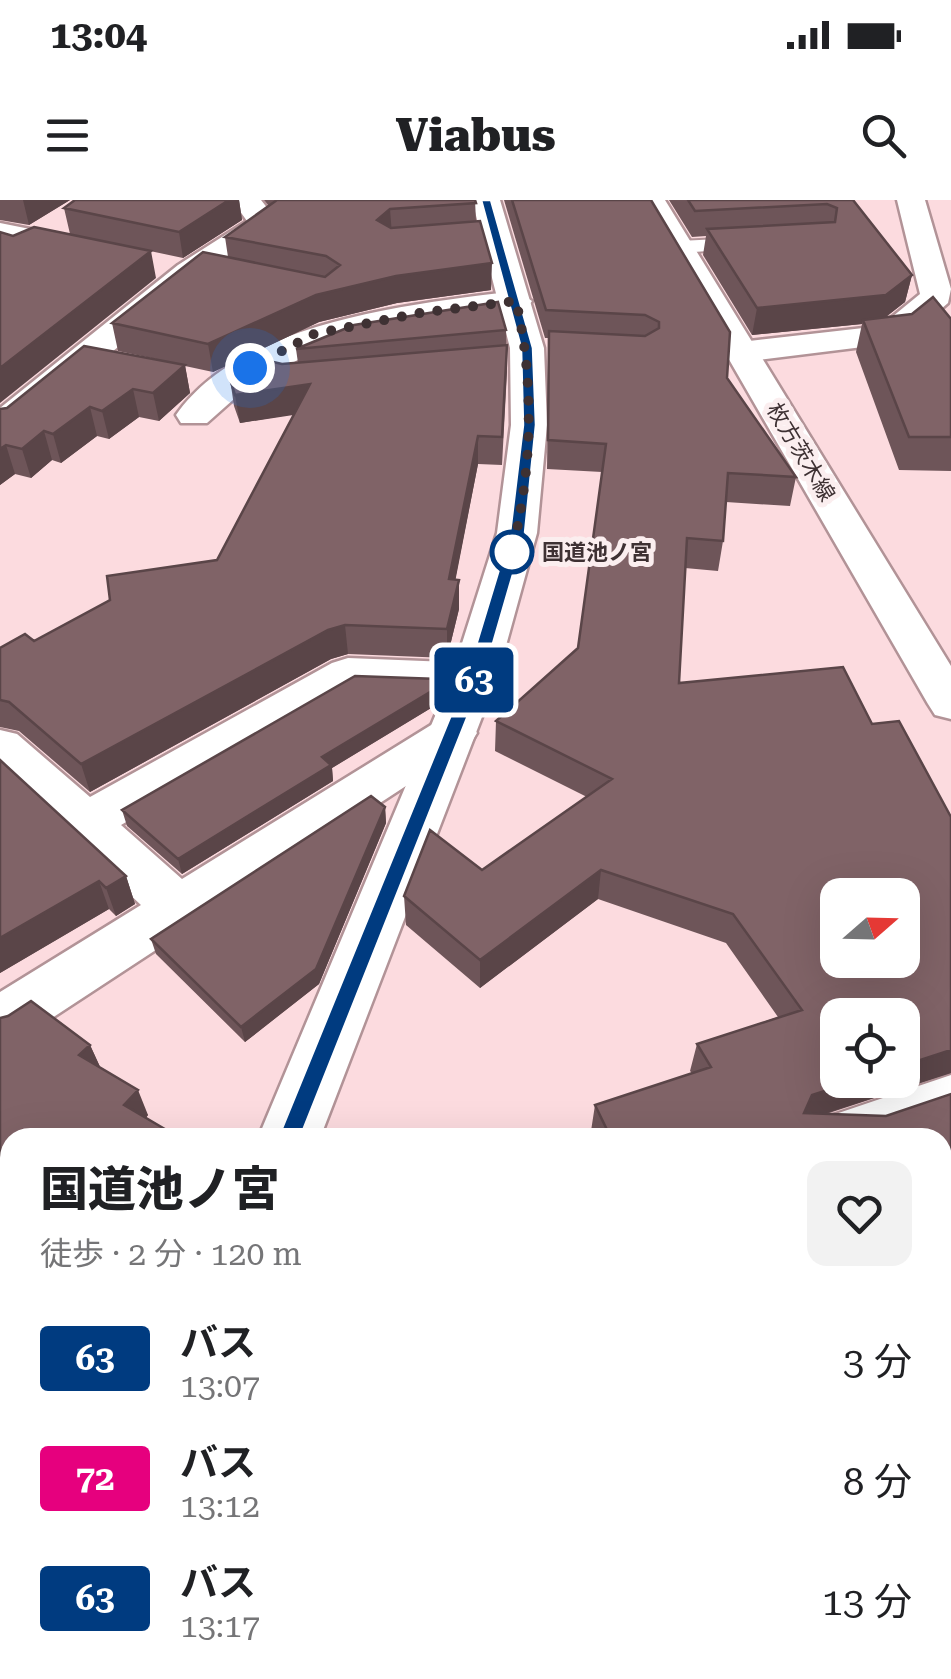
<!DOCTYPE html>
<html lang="ja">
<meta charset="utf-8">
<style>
body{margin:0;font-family:"Roboto Serif","Noto Sans JP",serif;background:#f2f2f2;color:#202124;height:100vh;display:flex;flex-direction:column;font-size:38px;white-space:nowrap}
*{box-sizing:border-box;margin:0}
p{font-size:32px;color:#757577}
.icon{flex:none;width:55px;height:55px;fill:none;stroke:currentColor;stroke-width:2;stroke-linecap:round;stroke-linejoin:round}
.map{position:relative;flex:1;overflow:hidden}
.details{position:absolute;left:0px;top:928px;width:952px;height:552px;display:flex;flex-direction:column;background:#fff;border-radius:30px 30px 0 0;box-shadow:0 10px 40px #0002}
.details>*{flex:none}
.badge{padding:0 20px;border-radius:8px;font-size:35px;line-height:65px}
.needle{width:65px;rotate:70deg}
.buttons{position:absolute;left:820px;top:678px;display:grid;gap:20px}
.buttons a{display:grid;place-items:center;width:100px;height:100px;border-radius:20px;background:#fff;box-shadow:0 10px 40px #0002;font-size:50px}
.you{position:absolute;width:50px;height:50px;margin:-25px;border:8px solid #fff;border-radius:50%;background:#1a73e8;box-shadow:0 0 0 15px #1a73e833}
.map>.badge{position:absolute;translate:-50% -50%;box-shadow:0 0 0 5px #fff}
.round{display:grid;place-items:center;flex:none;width:105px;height:105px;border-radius:20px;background:#f2f2f2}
.overview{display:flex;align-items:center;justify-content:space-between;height:170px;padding:0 40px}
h1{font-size:48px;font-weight:800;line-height:75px}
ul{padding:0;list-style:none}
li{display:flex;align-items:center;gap:30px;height:120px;padding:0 40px}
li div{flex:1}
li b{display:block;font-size:38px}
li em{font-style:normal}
li .badge{min-width:110px;font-weight:700;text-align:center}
.status{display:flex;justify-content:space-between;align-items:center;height:70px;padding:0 50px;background:#fff;direction:ltr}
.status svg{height:28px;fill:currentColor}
header{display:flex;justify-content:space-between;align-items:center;height:130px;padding:0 40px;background:#fff;font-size:45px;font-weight:800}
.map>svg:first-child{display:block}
</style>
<div class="status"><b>13:04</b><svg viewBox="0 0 49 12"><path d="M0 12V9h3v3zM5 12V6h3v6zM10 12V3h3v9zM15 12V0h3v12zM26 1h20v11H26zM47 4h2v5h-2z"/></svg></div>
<header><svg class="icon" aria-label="menu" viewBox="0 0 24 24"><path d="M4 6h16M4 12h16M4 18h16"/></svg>Viabus<svg class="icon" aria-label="search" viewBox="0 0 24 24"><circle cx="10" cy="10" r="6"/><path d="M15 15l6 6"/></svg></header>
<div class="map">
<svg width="951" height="1479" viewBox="0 0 951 1479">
<rect width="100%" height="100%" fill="#fcdbdf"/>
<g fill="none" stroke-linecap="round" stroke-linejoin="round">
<defs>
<path id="lane" d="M757,37L764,39V47L680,53L670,47L680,41Z
M951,875V911L873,938H797L803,925Z"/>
<path id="street" d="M232,0H261L279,23L200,79L13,234L0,237V208L178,65L247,21Z
M897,0H925L951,89L948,103L903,142L741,162L729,159L724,152L729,145L741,142L881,126L920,94Z
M0,23L100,43L104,49L89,58L0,41Z
M516,91L532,101L527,108L383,129L317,149L243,191L207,223H181L176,215C241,121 412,104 516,91Z
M348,458L474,463L490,468L497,478L490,488L474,493L356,488L121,625L182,679L436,522L453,517L470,522L477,533L470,544L20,839L0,846V792L141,705L0,573V530L17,534L90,597L332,463Z"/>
<path id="secondary" d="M472,0H500L544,148L547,225L537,333L497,478L320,938H258L451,478L497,333L511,225L510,148Z
M637,0H665L951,466V519L935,515L928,504Z
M10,1442V1470H80L76,1479H0V1465Z"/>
<path id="highway" d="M0,1156L10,1161V1234L0,1230Z
M0,1366L10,1370V1451L0,1446Z
M68,1470H161L165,1479H72Z
M467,1470H563L567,1479H471Z"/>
</defs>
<use href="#lane" stroke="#b29397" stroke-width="4"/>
<use href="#street" stroke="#b29397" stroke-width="5"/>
<use href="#secondary" stroke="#b29397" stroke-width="5"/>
<use href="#highway" stroke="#fff" stroke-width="5"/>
<use href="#lane" fill="#fff" fill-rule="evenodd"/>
<use href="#street" fill="#fff" fill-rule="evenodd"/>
<use href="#secondary" fill="#fff" fill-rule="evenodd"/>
<use href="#highway" fill="#db7387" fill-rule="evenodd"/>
</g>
<path fill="#6e5559" d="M0,0H70L29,25L0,20Z
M75,0H239L242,20L183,58L70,34L64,8Z
M264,0H475L476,21L491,90L397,103L319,122L213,172L185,166L190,193L159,221L139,217L109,239L97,236L61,263L52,260L31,278L15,274L0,285L7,208L156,159L118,151L112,123L228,57L225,37L269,6Z
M504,0H651L727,178L796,277L790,306L726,302L723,341L718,371L685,368L679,483L951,873L826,914L886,916L951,894V1149L942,1152V938H594L591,931L595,905L692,873L690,871L697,844L778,817L726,743L598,699L480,788L406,725L404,696L482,670L587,597L495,551L496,521L578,448L602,272L547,269L549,138H545Z
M669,0H853L912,75L905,102L886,117L951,119V271L899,270L856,152L862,124L752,135L703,55L706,36L692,37Z
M506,130L507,172L502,265L478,264L455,380L459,409L447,458L348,454L331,459L90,592L19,531L0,527V448L34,441L217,360L294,214L240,223L234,206L230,179L269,161L282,164L298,163L296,149Z
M438,479L439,495L436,505L332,568L333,581L182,674L127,626L122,610Z
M0,560L126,676L135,704L116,716L109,709L0,773Z
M385,607L386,623L319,784L245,842L156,754L151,739Z
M0,818L90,845L100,867L148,915L146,918L10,938V983L0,977Z
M942,1174L949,1367L942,1373Z"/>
<path fill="#5a4548" d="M23,0H70L29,25Z
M229,0H239L242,20L183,58L179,32Z
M390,9L392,35L377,20Z
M151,51L156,78L0,203V168Z
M492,63L491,90L397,103L319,122L213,172L208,144L316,95L396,76Z
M912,75L905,102L879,122L863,120L862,124L752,135L757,108Z
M185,165L190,193L159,221L153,193Z
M310,184L313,212L240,223L235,195Z
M133,189L139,217L109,239L102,211Z
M90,207L97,236L61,263L53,234Z
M44,231L52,260L31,278L22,249Z
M478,236V264L450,408L449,379Z
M6,245L15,274L0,285V249Z
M459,380V409L447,458V429Z
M345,425L348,454L331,459L90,592L81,564L328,430Z
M438,479L439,495L436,505L332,568L333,581L182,674L178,659L322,557Z
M385,607L386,623L319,784L245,842L241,827Z
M601,670L598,699L480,788V760Z
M126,676L135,704L116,716L106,688Z
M99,681L109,709L0,773V738Z
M90,845L102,871L79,855Z
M951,850V873L802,921L804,913L812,895L859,880H902V866Z
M138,890L148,915L135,930L124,905Z
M951,1135V1149L942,1152V1139Z"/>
<path fill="#806367" stroke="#5a4548" stroke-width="2.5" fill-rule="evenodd" d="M75,0H229L179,32L64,8Z
M277,0H475L476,3L390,9L377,20L391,28L480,21L492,63L396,76L316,95L208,144L112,123L203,52L325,77L340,65L326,56L225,37Z
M512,0H651L730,132L727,178L796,277L728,273L723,341L687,338L679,483L843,467L872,524L899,521L951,617V850L902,866V815H838V880H859L812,895L804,913L886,916L951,894V1135L942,1139V938H611L595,905L711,867L697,844L802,810L733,714L601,670L480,760L404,696L430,630L482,670L612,579L496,521L578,448L606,244L548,240L549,131L645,136L659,128V122L645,115L546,110ZM838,695H902V760H838Z
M688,0H853L912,75L886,95L757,108L707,29L835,22L837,8L827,4L695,11Z
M34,27L151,51L0,168V32L13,36Z
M933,97L951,119V237H909L863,120L912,114Z
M498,102L506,130L296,149L354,125Z
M507,145L502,237L478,236L449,379L459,380L447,429L345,425L328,430L81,564L9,502L0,500V448L25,434L34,441L110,400L107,376L217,360L310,184L235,195L230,179L262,154L269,161L282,164Z
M84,146L185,165L153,193L133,189L102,211L90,207L53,234L44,231L22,249L6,245L0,249V209L7,208Z
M355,476L438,479L435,489L322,557L331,565L178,659L122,610Z
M0,560L126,676L106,688L99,681L0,738Z
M371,596L385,607L316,769L241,827L151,739Z
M31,801L90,845L79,855L138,890L124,905L180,938H10V968L0,962V818L8,816Z
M942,1174L951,1178V1360L949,1367L942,1362Z"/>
<path fill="#003b80" stroke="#fff" stroke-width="2.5" d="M481,0H491L533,148L536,225L525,333L483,478L300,938L289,947L278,938L466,478L510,333L523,225L521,148Z"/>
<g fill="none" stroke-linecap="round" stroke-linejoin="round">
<path stroke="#3e3133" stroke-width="10" stroke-dasharray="0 18" d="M250,168L314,134L420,113L516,101C536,188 532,283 507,369L512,352"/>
</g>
<circle fill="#fff" stroke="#003b80" stroke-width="5" cx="512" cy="352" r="20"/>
<g text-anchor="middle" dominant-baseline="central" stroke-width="10" stroke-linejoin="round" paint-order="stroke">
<g font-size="22" fill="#3e3133" stroke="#fbeeef">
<text transform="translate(801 252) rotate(59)">枚方茨木線</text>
</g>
<g font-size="22" font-weight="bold" fill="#3e3133" stroke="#fbeeef" text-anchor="start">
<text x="542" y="352">国道池ノ宮</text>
</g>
</g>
</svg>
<div class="buttons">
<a><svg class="needle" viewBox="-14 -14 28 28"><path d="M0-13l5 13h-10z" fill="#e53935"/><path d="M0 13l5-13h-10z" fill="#757577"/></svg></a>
<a><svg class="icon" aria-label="locate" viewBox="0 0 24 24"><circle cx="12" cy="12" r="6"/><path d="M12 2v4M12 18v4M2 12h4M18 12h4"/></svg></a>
</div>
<div class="you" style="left:250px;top:168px"></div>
<b class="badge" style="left:474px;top:480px;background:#003b80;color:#fff">63</b>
<section class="details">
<div class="overview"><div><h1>国道池ノ宮</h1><p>徒歩 · 2 分 · 120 m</p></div><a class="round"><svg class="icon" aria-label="heart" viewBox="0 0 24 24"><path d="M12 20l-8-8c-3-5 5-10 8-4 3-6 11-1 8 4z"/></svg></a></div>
<ul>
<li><span class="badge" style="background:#003b80;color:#fff">63</span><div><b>バス</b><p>13:07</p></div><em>3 分</em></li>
<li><span class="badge" style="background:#e6007e;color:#fff">72</span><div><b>バス</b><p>13:12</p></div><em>8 分</em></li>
<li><span class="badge" style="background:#003b80;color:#fff">63</span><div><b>バス</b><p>13:17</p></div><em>13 分</em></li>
</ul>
</section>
</div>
